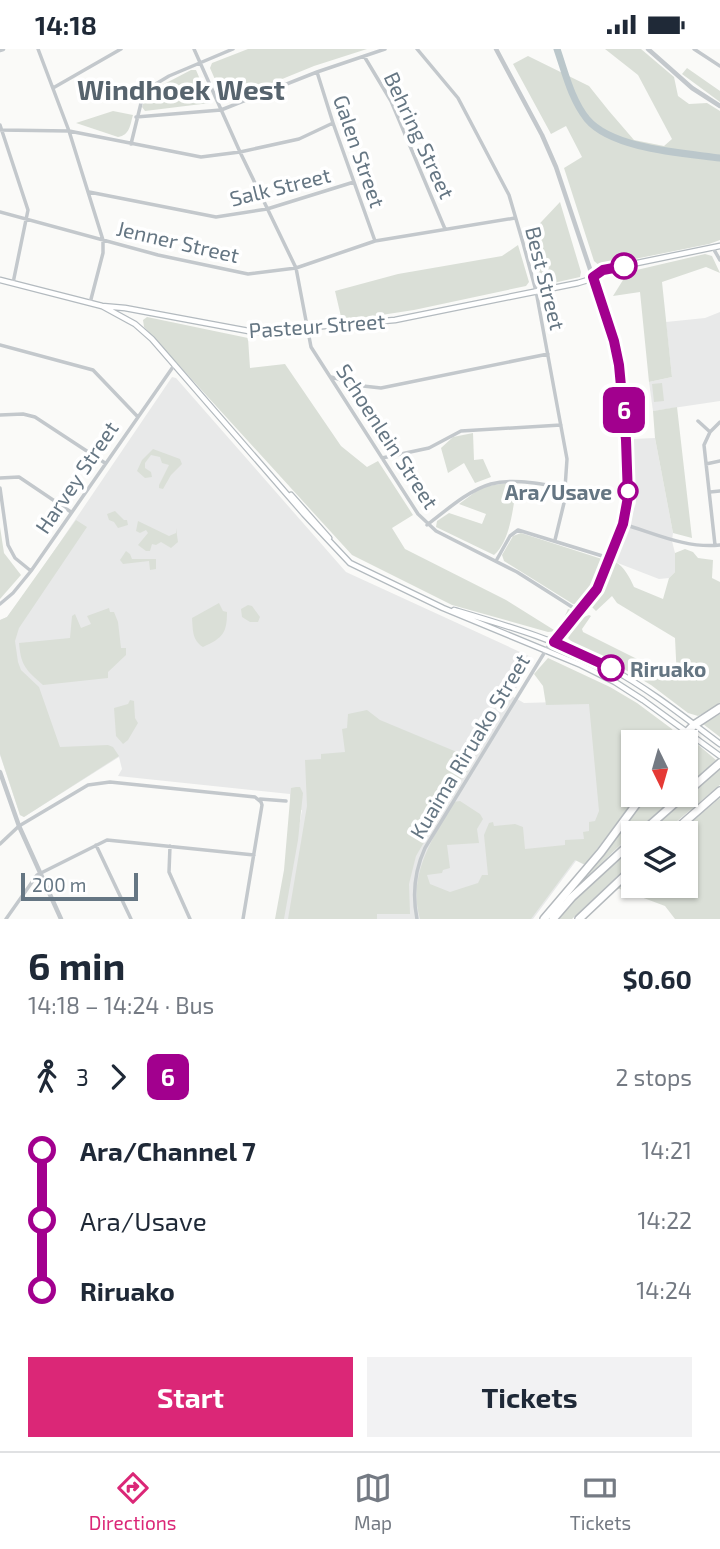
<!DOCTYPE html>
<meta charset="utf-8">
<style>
body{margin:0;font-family:"Exo 2",sans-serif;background:#f2f2f3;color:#1f2937;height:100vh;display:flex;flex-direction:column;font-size:26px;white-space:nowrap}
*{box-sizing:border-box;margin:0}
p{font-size:23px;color:#747a83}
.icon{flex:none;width:38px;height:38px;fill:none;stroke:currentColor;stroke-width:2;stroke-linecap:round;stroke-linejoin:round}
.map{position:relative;height:870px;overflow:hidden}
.sheet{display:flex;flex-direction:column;background:#fff;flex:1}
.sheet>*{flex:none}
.badge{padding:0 14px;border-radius:10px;font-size:24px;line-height:46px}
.needle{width:46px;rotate:175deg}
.fabs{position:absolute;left:621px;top:681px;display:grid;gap:14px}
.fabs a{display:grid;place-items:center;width:77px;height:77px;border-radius:0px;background:#fff;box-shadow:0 2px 5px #0004;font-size:35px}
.scale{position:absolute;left:21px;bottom:18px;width:117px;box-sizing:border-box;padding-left:7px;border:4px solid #657683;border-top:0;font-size:19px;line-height:24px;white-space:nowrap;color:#657683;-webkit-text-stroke:5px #fff;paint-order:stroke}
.map>.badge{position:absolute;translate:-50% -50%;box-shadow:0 0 0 4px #fff}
.legs{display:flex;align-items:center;gap:10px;height:77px;padding:0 28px;font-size:23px}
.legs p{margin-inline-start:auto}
.overview{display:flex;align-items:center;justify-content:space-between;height:119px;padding:0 28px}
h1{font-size:38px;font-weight:700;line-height:52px}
.action{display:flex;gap:14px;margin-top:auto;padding:14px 28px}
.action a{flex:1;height:80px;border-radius:0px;background:#db2777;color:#fff;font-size:28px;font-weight:700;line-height:80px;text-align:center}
.action a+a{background:#f2f2f3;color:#1f2937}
ul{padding:0 28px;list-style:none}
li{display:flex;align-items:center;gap:24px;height:70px;font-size:26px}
li i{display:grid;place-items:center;width:10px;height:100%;margin:0 9px;background:currentColor}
li i::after{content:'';width:18px;height:18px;margin:-9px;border:5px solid;border-radius:50%;background:#fff}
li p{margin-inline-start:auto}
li:first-child i{background:linear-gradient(#0000 50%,currentColor 0)}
li:last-child i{background:linear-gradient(currentColor 50%,#0000 0)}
.status{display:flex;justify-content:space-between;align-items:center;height:49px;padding:0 35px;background:#fff;direction:ltr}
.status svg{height:19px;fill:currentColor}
.tab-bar{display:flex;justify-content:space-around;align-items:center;height:98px;border-top:2px solid #e0e1e3;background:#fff;font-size:19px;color:#747a83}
.tab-bar a{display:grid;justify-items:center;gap:4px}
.tab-bar .selected{color:#db2777}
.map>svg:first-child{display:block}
</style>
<div class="status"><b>14:18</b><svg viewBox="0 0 49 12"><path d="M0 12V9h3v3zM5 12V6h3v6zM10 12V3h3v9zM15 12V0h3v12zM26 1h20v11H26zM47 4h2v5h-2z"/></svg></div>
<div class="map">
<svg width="720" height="870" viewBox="0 0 720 870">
<rect width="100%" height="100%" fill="#fafaf8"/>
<path fill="#e8e9e9" d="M720,263V352L653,362L649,333L672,328L666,273L705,269Z
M172,328L176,329L346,523L531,608V612L512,647L524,654L591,652L627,743L533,870H282L302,761L290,759V745L118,727L122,720L119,708L24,768L20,766L0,706V571L7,568L33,533Z
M655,389L673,484L672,492L675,504V523L669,529L659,530L615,513L636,454L632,390Z"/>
<path fill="#dadfd7" d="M248,0H367L314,17L231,51H224L210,19L212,14Z
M605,0H641L674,28L678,47L689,55L707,54L720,62V191L709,195L600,217L594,212L564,119L582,108L566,77L551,85L513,15L528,7L589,37L609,62L634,91L664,97L672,90L638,26Z
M687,19L720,42V53L682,25Z
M191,21H196L210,54L145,62L142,58L147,44Z
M113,62L133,66C130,76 130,86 118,88L76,74Z
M560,153L581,223L580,228L540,237L527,188Z
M518,196L529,233L526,237L414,261L342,272L335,242L398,225L502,207Z
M705,205L712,207L720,224L706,218L662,233L672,328L649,333L640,243L613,247L628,223Z
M147,268L248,289L250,319L285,315L341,397L367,418L378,412L413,466L392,479L405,500L506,551L554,581L564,569L568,560L571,561L572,567L557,582L548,583L452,556L352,506L144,278L143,271Z
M662,334L664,352L654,353L652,335Z
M677,358L692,489L673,484L655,389L653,362Z
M473,384L474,411L483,410L491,428L475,434L464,414L448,424L441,399L453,388Z
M153,400L180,410L182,415L171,426L163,440L159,439V436L169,416L162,414L160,408L151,406L145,414V419L151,423L152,428L145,429L137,422L142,411Z
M506,434L517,435C513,457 511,491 494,506L436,478L437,472L449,464L482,475L486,465L459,455L482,438Z
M115,462L124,471H127L128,476L118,479L114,473L109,471L107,465Z
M76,471L87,478L19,579L15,592L18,613L21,621L39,638L60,698L108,696L113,698L119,707L24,768L20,766L0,705V571L7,568Z
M138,472L169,487L176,484V479L178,493L171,499L161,493L156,496L152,495L150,502H146L138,496L148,484L146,481L140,484L136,482Z
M0,478L4,504L21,526L0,550Z
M521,484L605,511L599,529L581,556L573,555L504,512L502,506L513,487Z
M685,500L693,503L698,509L713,511L712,529L720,533V656L698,667L688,664L651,636L617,616L577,598L568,589L579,570L589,566L591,567L582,580L583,583L677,630L675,589L617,554L612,547L596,562L590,556L615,513C624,517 630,529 634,538L663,550L669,529L675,523V504Z
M126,502L130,505L132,510H156V520L150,521L149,512L123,515L120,511Z
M219,554L223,562L227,563C227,584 223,589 203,598C192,591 193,581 192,569Z
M248,556L252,557L260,568L258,573H250L242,568L241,560Z
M109,559L110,563H114L118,573L121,599H126V606L108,623V629L43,636C26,621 21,617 19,594L70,589L72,567L75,565L81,579L91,575L87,567Z
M548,609L610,638L637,654L672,680L675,686L673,693H634V746H638L585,816L575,811L531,870H420C407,826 433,790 453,753L460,752L480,765L483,770L477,780L479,794L447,796L450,819L443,821L442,824L427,826L430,835L450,843L478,834L482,826H488L484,786L489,774L493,773L494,777L515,775L523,778L525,800L565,796V791L584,790L583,783L589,782V773L595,772L599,762L589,655L546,656L543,637L534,625Z
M130,651L134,652L135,669L138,674L128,691L123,695L116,687L114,659L128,655Z
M367,661L380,671L464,706L469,711L470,719L457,734L454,742L416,807L409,835L410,865H377V870H288L307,757L305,711L321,710V705L345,703L342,680L347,679L348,665Z
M720,665V688L703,675Z
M690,689L716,711L686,740V693Z
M720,720V736L663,784H645Z
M296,738H300L303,744L298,791L284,870H275L284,821L291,739Z
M647,746H679L633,784L575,839Z
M720,749V870H675L665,857L617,839L633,824L634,836H686V784H678Z
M633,794V812L572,870H556L582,841Z"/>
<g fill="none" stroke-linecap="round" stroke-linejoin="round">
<path stroke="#bbc7cb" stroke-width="7" d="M557,0C565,23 571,50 587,70C612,100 683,104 720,109"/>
<defs>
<path id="secondary" d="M0,231L102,257L125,259L254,283L395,271L578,234L591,230L603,221L720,197
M102,257L135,275L152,290L304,465L350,514L443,559L581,616L615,633L643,651L720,707
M291,446L329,489
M454,561C508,577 560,592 610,619C649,640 684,668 720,695"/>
<path id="motorway" d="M678,693L694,676L720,659
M686,744L720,714
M641,784L684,746
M672,784L720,742
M544,870L601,803L643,746
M553,870L572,848L634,791
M579,870L634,818"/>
</defs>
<use href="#secondary" stroke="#b3babf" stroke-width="7"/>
<use href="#motorway" stroke="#b4b9bd" stroke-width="10"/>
<path stroke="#c3c8cc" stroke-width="3.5" d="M38,0L69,82L103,191V204L90,254
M194,0L240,103L296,219L311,298L418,465L436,482L517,523L580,563
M417,0L458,49L509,146L523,194L536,242L567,410L564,454L555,491
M694,0L720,17
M364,7L391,52L445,180
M317,23L333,74L375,192
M53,39L121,0
M136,68L221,61L317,23L385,0
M0,76L28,161L13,234
M0,81L69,82L201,108L240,103L299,90L333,74
M131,95L144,42L169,27L233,0
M89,143L216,168L267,160L354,133
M0,163L158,206L248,225L296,219L375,192L515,169
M713,199L720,211
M0,296L93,321L137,367
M331,328L363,337L381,339L548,305
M0,366L23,365L35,368L105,414
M698,372L709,382
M382,409L429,399L461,382L561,376
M706,415L720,412
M0,429L19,428L71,463
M0,439L8,496L15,509L31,522
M710,443L720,442
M623,475C654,484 687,500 720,496
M427,476C486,429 492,426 566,439
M715,496L704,396L710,383L720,373
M496,512L510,487L518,481L609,509
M0,555L13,544L31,522L175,315
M260,750L286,752
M0,795L19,777L88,736L110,733L255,748L261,753L262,756L243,870
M96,796L131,870
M170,797L169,823L190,870
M6,870L37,826L107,791L254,806
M417,870C412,845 414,823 425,799L546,601"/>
<path stroke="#c3c8cc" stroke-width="4.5" d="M496,0L542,86L556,118L614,292L624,364L629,436L623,475L597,540L546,601
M648,0L692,39L720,57
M0,1L3,0
M0,723L19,777L61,870"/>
<use href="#secondary" stroke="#fff" stroke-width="4.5"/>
<use href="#motorway" stroke="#fff" stroke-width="7"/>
</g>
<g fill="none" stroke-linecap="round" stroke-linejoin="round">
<defs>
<path id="line-1" d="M611,619L554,593L597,540L623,475L628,448L626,391L619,316L614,292L593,228L603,221L624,217"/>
</defs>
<use href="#line-1" stroke="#fff" stroke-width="16"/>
<use href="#line-1" stroke="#a2008e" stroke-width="10"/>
</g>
<g fill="#fff" stroke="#a2008e" stroke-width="3.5">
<circle cx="624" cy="217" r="12"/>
<circle cx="628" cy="442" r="9"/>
<circle cx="611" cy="619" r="12"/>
</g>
<g text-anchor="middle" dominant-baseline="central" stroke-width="7" stroke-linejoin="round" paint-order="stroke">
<g font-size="21" fill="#657683" stroke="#fff">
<text transform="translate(420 86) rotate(65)">Behring Street</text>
<text transform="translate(360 102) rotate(71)">Galen Street</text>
<text transform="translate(280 137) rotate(-14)">Salk Street</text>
<text transform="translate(178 192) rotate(13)">Jenner Street</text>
<text transform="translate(546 229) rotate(76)">Best Street</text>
<text transform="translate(317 276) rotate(-4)">Pasteur Street</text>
<text transform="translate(388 387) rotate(57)">Schoenlein Street</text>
<text transform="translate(76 428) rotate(-56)">Harvey Street</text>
<text transform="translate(469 697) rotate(-59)">Kuaima Riruako Street</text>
</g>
<g font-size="21" font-weight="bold" fill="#657683" stroke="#fff" text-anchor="end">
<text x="612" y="442">Ara/Usave</text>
<text x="630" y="619" text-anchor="start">Riruako</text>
</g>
<g font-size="28" font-weight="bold" fill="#57646e" stroke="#fff">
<text x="181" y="40">Windhoek West</text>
</g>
</g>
</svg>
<div class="fabs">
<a><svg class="needle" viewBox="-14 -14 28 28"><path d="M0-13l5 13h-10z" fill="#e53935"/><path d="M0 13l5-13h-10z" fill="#747a83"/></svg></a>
<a><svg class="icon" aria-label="layers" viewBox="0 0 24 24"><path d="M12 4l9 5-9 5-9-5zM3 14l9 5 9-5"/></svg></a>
</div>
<div class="scale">200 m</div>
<b class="badge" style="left:624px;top:361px;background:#a2008e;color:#fff">6</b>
</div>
<section class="sheet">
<div class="overview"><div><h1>6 min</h1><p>14:18 – 14:24 · Bus</p></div><b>$0.60</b></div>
<div class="legs"><svg class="icon" aria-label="walk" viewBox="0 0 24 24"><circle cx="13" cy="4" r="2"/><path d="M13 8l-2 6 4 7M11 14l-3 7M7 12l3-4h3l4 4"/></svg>3<svg class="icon" aria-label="forward" viewBox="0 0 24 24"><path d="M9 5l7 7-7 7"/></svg><b class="badge" style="background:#a2008e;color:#fff">6</b><p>2 stops</p></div>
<ul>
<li><i style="color:#a2008e"></i><b>Ara/Channel 7</b><p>14:21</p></li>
<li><i style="color:#a2008e"></i><span>Ara/Usave</span><p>14:22</p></li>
<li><i style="color:#a2008e"></i><b>Riruako</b><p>14:24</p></li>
</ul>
<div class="action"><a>Start</a><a>Tickets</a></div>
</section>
<nav class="tab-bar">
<a class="selected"><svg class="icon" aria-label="directions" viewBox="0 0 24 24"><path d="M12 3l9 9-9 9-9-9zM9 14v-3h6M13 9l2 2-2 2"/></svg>Directions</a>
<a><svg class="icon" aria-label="map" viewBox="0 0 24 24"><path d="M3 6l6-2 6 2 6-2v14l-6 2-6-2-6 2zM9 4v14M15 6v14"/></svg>Map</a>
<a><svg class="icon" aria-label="tickets" viewBox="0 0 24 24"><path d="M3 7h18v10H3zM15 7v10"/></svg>Tickets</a>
</nav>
